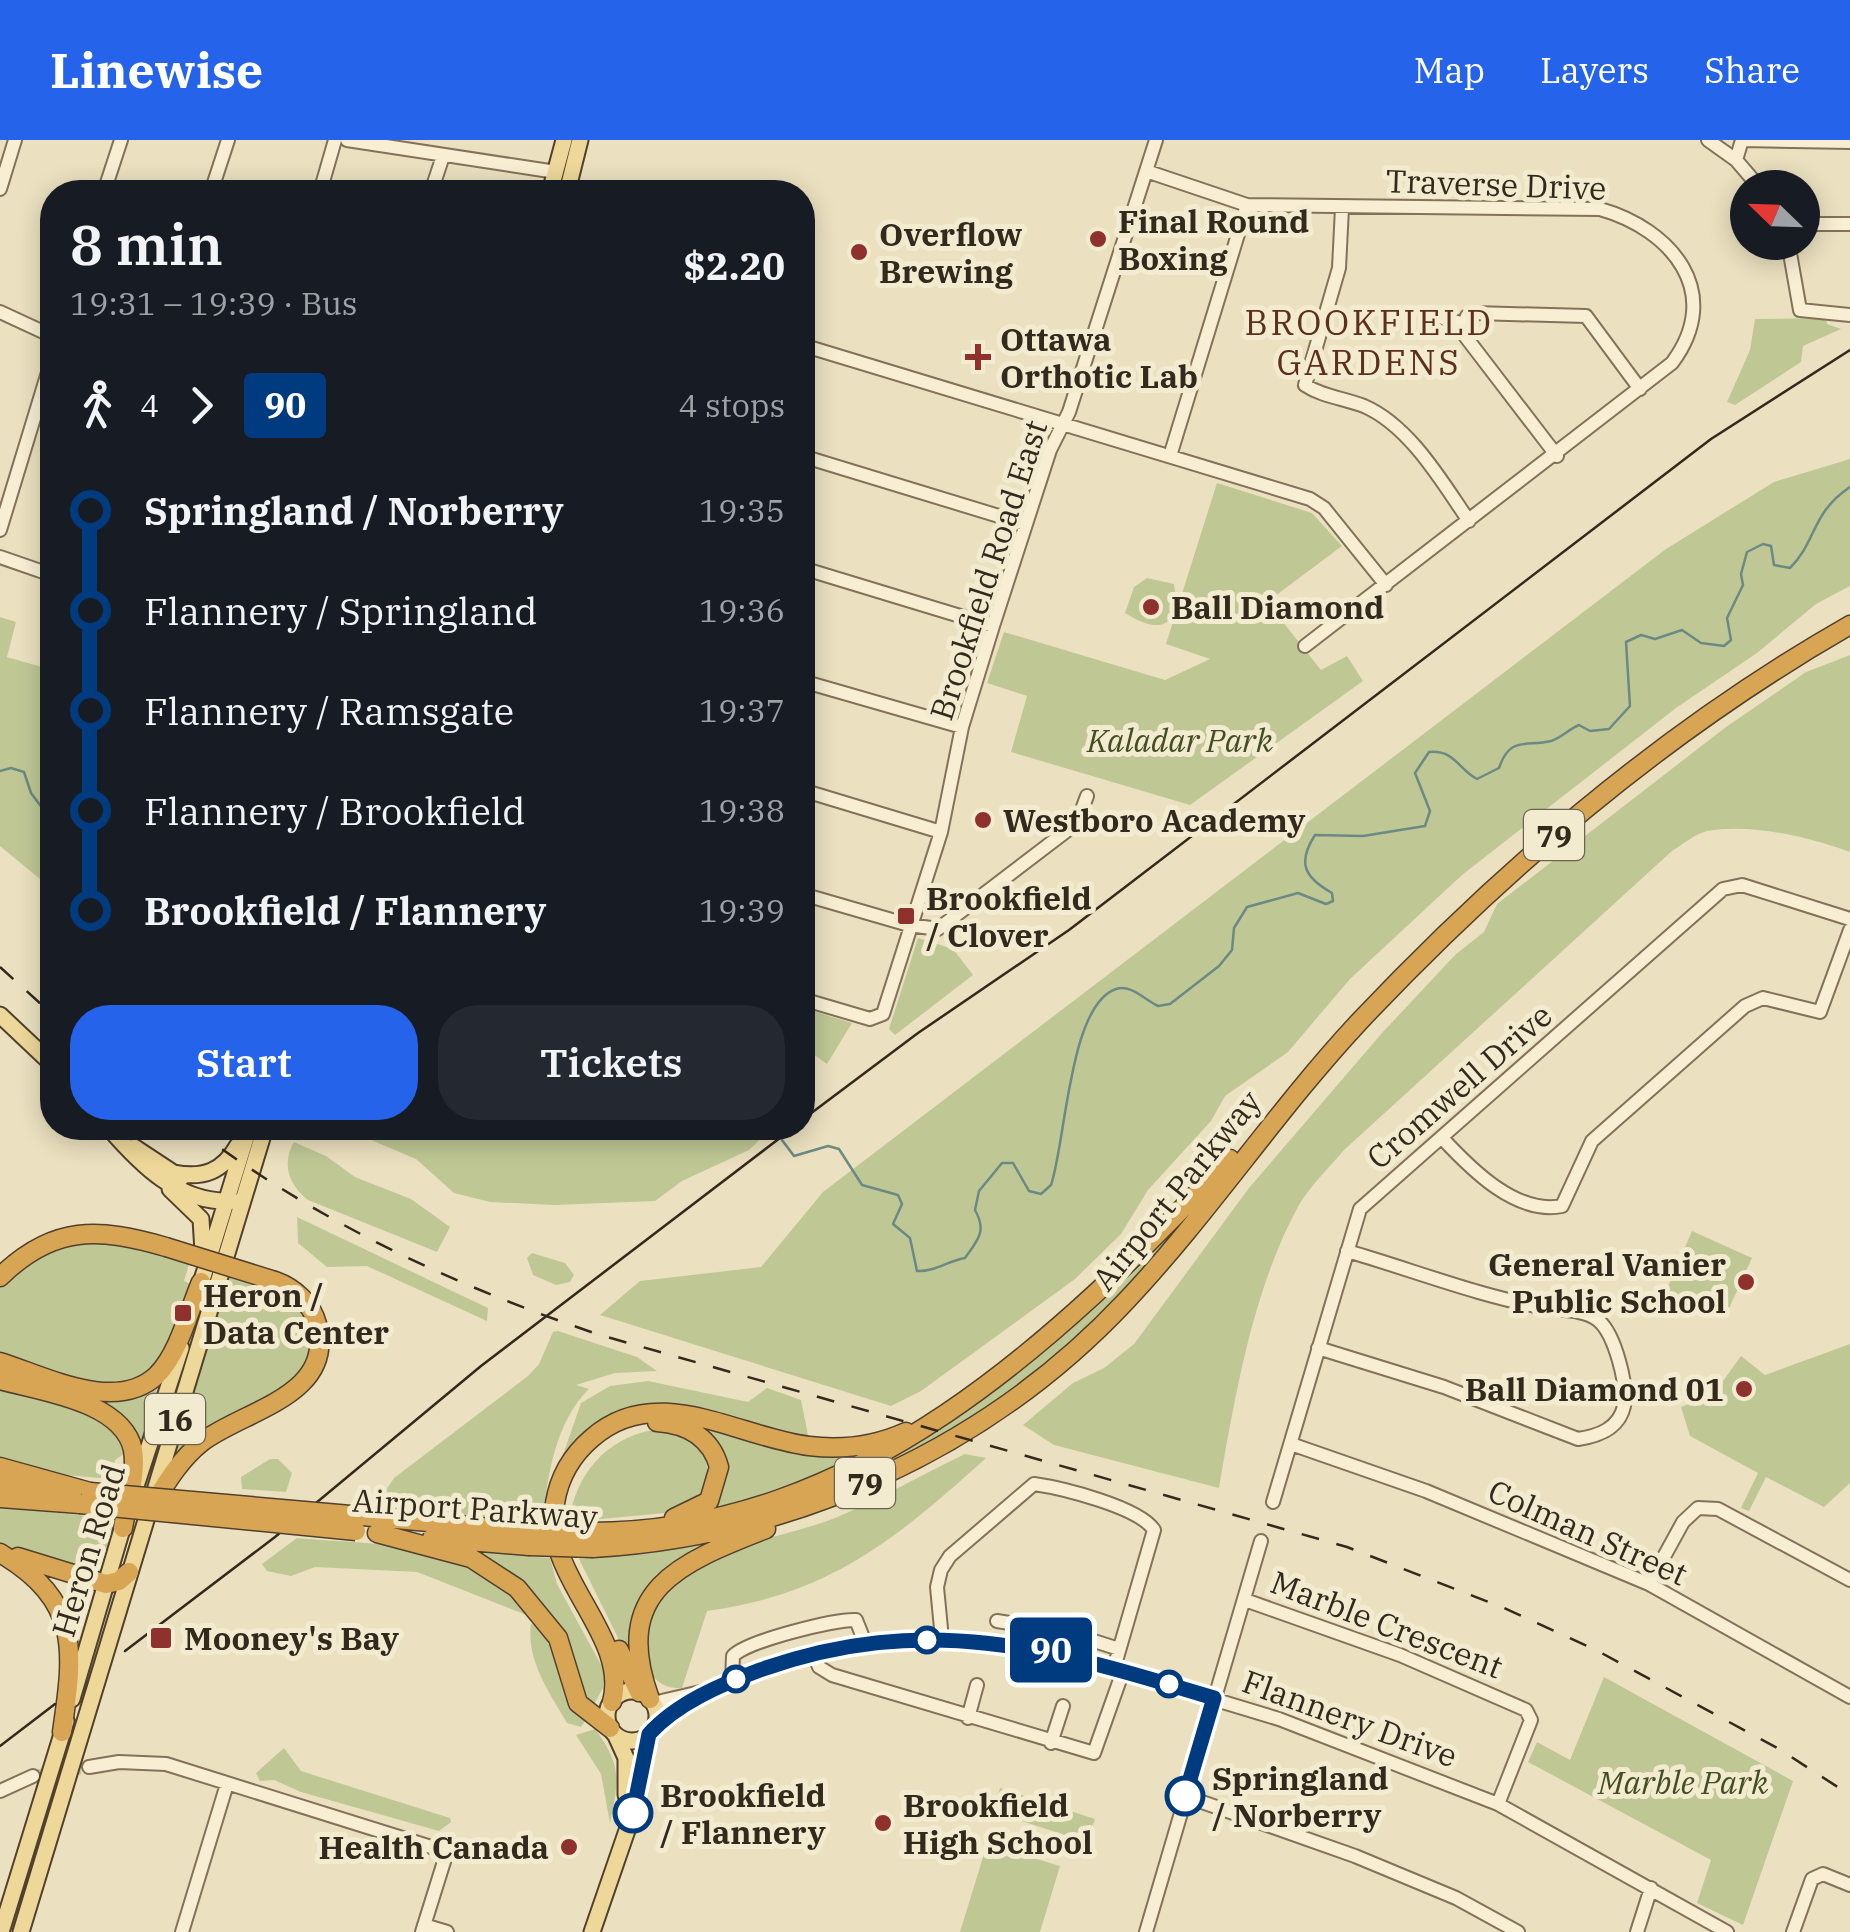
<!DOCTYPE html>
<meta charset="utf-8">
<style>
body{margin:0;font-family:"IBM Plex Serif",serif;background:#242831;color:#f1f3f6;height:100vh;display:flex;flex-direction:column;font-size:38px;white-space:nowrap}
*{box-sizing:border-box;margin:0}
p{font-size:32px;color:#9ea1a6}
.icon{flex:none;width:55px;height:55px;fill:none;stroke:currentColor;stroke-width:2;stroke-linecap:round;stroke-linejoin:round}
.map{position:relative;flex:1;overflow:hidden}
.side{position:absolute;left:40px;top:40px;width:775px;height:960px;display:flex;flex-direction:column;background:#171b24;border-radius:40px;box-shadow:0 5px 25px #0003}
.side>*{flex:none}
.badge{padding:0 20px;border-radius:8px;font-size:35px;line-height:65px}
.needle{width:65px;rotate:293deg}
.buttons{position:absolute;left:1730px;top:30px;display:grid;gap:20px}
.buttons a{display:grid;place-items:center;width:90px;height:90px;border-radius:50%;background:#171b24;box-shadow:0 5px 25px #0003;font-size:50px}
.map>.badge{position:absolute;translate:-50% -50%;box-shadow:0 0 0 5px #fff}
.legs{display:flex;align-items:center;gap:15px;height:110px;padding:0 30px;font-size:32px}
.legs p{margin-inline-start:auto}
.headline{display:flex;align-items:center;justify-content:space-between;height:170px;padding:0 30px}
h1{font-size:55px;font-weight:600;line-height:75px}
.action{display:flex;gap:20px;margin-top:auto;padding:20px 30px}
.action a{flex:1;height:115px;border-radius:40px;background:#2563eb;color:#fff;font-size:40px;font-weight:600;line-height:115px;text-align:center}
.action a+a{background:#242831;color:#f1f3f6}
ul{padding:0 30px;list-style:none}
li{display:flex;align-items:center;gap:35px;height:100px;font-size:38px}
li i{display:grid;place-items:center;width:15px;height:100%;margin:0 12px;background:currentColor}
li i::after{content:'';width:25px;height:25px;margin:-12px;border:8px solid;border-radius:50%;background:#171b24}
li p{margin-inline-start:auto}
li:first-child i{background:linear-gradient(#0000 50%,currentColor 0)}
li:last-child i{background:linear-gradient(currentColor 50%,#0000 0)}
header{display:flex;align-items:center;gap:60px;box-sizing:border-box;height:140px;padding:0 50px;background:#2563eb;color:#fff}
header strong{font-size:48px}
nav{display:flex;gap:55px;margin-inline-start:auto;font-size:35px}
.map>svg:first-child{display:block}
</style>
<header>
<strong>Linewise</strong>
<nav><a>Map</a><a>Layers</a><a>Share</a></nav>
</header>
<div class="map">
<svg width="1850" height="1792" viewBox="0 0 1850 1792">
<rect width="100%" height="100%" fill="#ebe1c0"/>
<path fill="#bfc895" d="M1826,178L1827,184L1841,189L1803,206L1801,222L1735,265L1727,262L1750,210L1755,179Z
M1850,319V446L1816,464L1757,513L1676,568L1462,735L1350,839L1288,912L1225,956L1211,981L1148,1050L1121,1094L1075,1139L921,1251L891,1266L600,1175L640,1141L761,1127L823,1052L1666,409L1774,342Z
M1217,343L1312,373L1342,406L1267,462L1321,530L1347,516L1363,541L1190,665L1011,612L1027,556L987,543L1004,492L1165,540L1210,519L1166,504Z
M1147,438L1174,444C1181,488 1159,495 1125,473L1134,447Z
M0,477L16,482L7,517L52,530V749L0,706Z
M1850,515V712C1808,697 1752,683 1707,691C1695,694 1682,705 1672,711L1343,1011C1329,1028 1310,1046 1299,1065C1253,1148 1235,1256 1219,1348L1054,1305L1023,1285L1073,1243L1104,1228L1134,1204L1249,1048L1382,893L1456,814L1484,792L1497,764L1726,587L1806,532Z
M918,798L953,809L973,835L895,895L889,889Z
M803,868L852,883L827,924L803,907Z
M343,988H772L749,1010L682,1041L655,1061L555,1065L490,1062L454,1053L416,1019Z
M294,1002L326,1016L355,1037L411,1059L450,1087L437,1112L308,1060C289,1045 281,1024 294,1002Z
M297,1077L488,1168L487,1181L367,1126L327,1127L298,1103Z
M1179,1085L1116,1166L1028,1244L889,1328L781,1366C934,1308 1066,1203 1179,1085Z
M1692,1091L1752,1118L1725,1177L1666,1151Z
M80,1098L133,1105L189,1124L184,1141L190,1144C149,1276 115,1253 0,1218V1143L27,1118Z
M532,1113L565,1123L574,1135L570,1142L556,1145L533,1135L527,1118Z
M228,1137C280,1152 341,1174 298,1239L175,1315Z
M558,1191L637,1217L657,1231L615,1233L576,1245L589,1249C556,1281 547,1336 543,1381L375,1367L394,1338L528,1236L539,1224L553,1192Z
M1850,1204V1343L1824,1367L1766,1337L1749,1371L1741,1368L1758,1333L1690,1296L1681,1267L1713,1255L1741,1216L1765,1235Z
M0,1226L89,1254L159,1242L138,1311L131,1292L0,1235Z
M648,1241L748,1262L767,1248L801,1260L809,1300C769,1289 655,1246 621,1273C594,1295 572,1329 549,1355L581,1263L610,1246Z
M0,1245L112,1284L124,1314L115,1320L111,1339L53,1334L0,1322Z
M660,1276L874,1309L803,1345L705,1374L719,1314Z
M653,1290C699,1294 713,1311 706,1356L676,1372L569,1382C575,1335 606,1298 653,1290Z
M965,1314L986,1318C896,1399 831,1454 707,1471L682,1548C666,1549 653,1542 648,1525C646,1519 647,1509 647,1502C648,1410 771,1404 835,1378C880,1359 921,1335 965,1314Z
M270,1319H278L292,1333L286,1352L242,1349L241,1337Z
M0,1367L117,1379L100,1434L0,1407Z
M297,1398C362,1404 434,1401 492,1437C508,1447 523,1465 537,1479L417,1432L315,1427L291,1436L267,1431L262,1424Z
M718,1401L671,1427L632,1507L623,1508L579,1419Z
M471,1411L550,1418L557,1444L605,1532L603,1548L591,1570L563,1495Z
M531,1484L544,1488C561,1520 561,1554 586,1580L581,1587L567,1583C549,1552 526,1520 531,1484Z
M1604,1537L1793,1641L1743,1785L1697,1763L1711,1720L1528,1622L1537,1602L1570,1620Z
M595,1589C622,1625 619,1640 610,1683L601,1634L576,1595Z
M284,1608L301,1631L450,1678L451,1682L439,1691L301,1652L274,1640L260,1641L256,1633Z
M1000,1648L1095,1679L1087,1702L993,1672Z
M987,1704L1060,1726L1040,1792H960Z"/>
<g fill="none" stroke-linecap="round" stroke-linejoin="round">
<path stroke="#6b8a84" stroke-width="2.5" d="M0,631L11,628L24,632L31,653L52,681
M773,988L794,1016L828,1006L839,1009L862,1045L898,1055L902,1064L893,1084L910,1098L917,1131C934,1132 948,1121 965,1118C978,1100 987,1091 975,1070L979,1051L1002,1023H1013L1029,1051L1041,1054L1051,1045C1066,1001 1069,865 1116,849C1131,844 1145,860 1158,866L1170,864L1219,826L1232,810L1234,788L1247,767L1298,753L1326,764L1333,761L1332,753C1304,737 1297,723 1315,695L1363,696L1425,686L1430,671L1415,633L1429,612C1455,610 1457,628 1477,639L1499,628C1510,596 1525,607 1551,601C1561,598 1569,589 1579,585L1590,591L1609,589L1630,566L1626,502L1641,495L1655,499L1682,490L1701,503L1724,506L1731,500L1727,478L1743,445L1741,434L1747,412L1763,404L1771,406L1774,425L1790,428C1817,401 1811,373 1850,347"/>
<path stroke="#c6bc9f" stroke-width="12" stroke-dasharray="12 6" stroke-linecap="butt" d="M33,1636L89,1627"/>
<defs>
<path id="minor" d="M347,0L556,32
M1708,0L1736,20
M1742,0L1736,20L1760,48
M1744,0L1850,2
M1146,31L1247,65L1600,69C1671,89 1725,152 1672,223L1305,506
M0,49L15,0
M104,52L121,0
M211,52L228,0
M320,52L335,0
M431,52L443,16
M1342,68L1339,128L1305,245C1323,257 1344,258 1364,266C1410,286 1442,342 1469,381
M1802,84H1850
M1788,102L1800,170L1850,175
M0,172L52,196
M1439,177L1461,183
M802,205L1310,359L1324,368L1386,445
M802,316L1025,384
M1170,316L1247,65
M1557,316L1462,192L1467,176L1474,173L1586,176L1640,249
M0,390L52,219
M0,417L52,435
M802,428L993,486
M802,541L962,587
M802,650L941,692
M802,754L909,785L938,789L1077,683L1087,656
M802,859L870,879L883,874L941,692L962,587L993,486L1050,310L1069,272L1156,0
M1443,999C1471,1029 1516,1075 1562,1066L1592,1001L1745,866L1763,858L1820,872L1850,790
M1318,1208L1444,1247L1578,1299C1598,1296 1619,1289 1624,1266C1628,1245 1615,1194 1598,1180C1586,1170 1561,1170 1546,1168C1478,1156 1413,1130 1347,1111
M1291,1304L1426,1351L1649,1444L1850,1557
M1273,1362L1360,1069L1723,749L1742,745L1850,779
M1649,1444L1683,1382L1698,1368L1718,1369L1850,1440
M1245,1460L1400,1515L1526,1570L1531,1580L1498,1664
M997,1481L1066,1492L1119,1509
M942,1499L937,1447L941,1430L950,1416L1034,1344C1062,1348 1139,1367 1154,1390L1114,1528
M814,1514L819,1527L832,1535L1094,1613L1123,1531
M732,1540L733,1516C747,1501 835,1479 856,1480L866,1505
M653,1563L709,1550L782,1522L866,1505L942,1499L1051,1510L1279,1579L1498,1664L1727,1792
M968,1578L977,1545
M653,1589L709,1550
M1051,1603L1063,1566
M89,1627L119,1622L166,1624L447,1712L422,1792
M0,1651L33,1636
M1185,1656L1355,1716L1456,1758L1518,1792
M424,1785L447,1792
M182,1792L227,1644
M1146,1792L1261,1401
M1637,1792L1651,1748
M1793,1792L1812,1739L1823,1734L1850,1745"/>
<path id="major" d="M550,52L564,0
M567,52L580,0
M0,875L52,924
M109,988C141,1025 179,1064 233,1061
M134,1007L181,1038
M174,1033C204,1039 223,1031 238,1005
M170,1049L201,1079L203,1112
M198,1153L249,988
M137,1343L181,1208
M607 1576a25 25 0 1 1 50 0a25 25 0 1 1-50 0Z
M72,1559L125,1379
M616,1596L626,1618V1655
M1,1792L66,1581
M21,1792L265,988
M592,1792L633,1673L649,1594"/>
<path id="highway" d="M0,1137C54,1084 99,1088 166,1107
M0,1222C45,1236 116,1274 157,1235C179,1213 189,1170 201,1142
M0,1240C39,1251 123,1261 133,1310C137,1334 127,1364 123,1388
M657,1282C686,1284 711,1297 719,1327L709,1361L674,1378
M0,1327L90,1352
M0,1345L54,1349
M0,1358L80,1364
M150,1369C165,1345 179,1320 202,1302C244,1270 336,1256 317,1184C312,1164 295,1148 275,1141
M362,1376L527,1391
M590,1392C858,1392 1057,1201 1230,1019
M377,1393L471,1418L517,1448L558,1498L578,1563L610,1588
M432,1398L529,1406
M593,1408C795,1396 988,1308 1126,1161C1209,1073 1276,971 1358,883C1503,729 1666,590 1850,485
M0,1413C81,1461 74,1510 62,1592
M18,1417L106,1444L119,1441L129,1432
M619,1510L639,1552
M650,1559C610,1450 679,1423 766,1389
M612,1562C630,1494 541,1437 555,1363C559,1338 572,1315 592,1298C657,1241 737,1297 809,1306C842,1310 875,1306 906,1292"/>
</defs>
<use href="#minor" stroke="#837259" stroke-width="16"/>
<use href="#major" stroke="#51402d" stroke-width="19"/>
<use href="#highway" stroke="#51402d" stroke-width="21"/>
<use href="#minor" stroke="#f7eed3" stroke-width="12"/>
<use href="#major" stroke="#edd799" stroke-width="15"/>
<use href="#highway" stroke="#d7a554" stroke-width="18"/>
<path stroke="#33291d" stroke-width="2.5" d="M802,980L918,893L1069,790L1711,299L1850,210
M125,1511L275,1397L481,1226L793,988
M0,1606L55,1564"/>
<path stroke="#33291d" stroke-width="2.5" stroke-dasharray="18 18" stroke-linecap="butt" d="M0,827L52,874
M193,988C318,1082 452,1145 600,1195L1347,1407L1504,1468L1596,1510L1779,1609L1850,1655"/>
<defs>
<path id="highway-bridge" d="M166,1107L275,1141
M90,1352L362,1376
M80,1364L356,1391
M527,1391L590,1392
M529,1406L593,1408"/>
</defs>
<use href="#highway-bridge" stroke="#51402d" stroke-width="21" stroke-linecap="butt"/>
<use href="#highway-bridge" stroke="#d7a554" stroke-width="18"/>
</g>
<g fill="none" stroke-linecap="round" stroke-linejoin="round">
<defs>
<path id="line-1" d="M633,1673L649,1594C677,1563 722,1544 760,1530C926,1471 1053,1509 1214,1558L1185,1656"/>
</defs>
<use href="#line-1" stroke="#fff" stroke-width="22"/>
<use href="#line-1" stroke="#003b80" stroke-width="15"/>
</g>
<g fill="#8f312c" stroke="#f3ebcf" stroke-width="4">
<circle cx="1098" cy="99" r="10"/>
<circle cx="859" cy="112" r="10"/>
<path d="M973 202h10v10h10v10h-10v10h-10v-10h-10v-10h10z"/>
<circle cx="1151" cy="467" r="10"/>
<circle cx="983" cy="680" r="10"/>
<rect x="896" y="766" width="20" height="20" rx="5"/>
<circle cx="1746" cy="1142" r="10"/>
<rect x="173" y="1163" width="20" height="20" rx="5"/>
<circle cx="1744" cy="1249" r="10"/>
<rect x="149" y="1486" width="24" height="24" rx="5"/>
<circle cx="883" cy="1683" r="10"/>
<circle cx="569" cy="1707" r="10"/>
</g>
<g fill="#fff" stroke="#003b80" stroke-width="5">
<circle cx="927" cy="1500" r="12"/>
<circle cx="736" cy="1539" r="12"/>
<circle cx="1169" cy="1544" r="12"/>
<circle cx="1185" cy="1656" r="18"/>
<circle cx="633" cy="1673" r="18"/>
</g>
<g text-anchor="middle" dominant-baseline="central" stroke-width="10" stroke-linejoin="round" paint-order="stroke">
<g fill="#f3ebcf" stroke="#6d6352" stroke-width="2.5">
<rect x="1524" y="670" width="60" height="50" rx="8"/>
<rect x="145" y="1254" width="60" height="50" rx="8"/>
<rect x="835" y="1318" width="60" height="50" rx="8"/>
</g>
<g font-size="30" font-weight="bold" fill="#33291d">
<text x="1554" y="695">79</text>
<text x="175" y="1279">16</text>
<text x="865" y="1343">79</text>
</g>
<g font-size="32" fill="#33291d" stroke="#f3ebcf">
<text transform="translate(1496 44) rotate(2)">Traverse Drive</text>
<text transform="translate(988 430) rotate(-72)">Brookfield Road East</text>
<text transform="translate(1459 946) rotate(-41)">Cromwell Drive</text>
<text transform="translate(1176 1050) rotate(-51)">Airport Parkway</text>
<text transform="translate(475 1368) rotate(4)">Airport Parkway</text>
<text transform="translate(1588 1392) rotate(24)">Colman Street</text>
<text transform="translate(88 1410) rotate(-73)">Heron Road</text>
<text transform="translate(1387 1484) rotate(21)">Marble Crescent</text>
<text transform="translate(1350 1578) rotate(20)">Flannery Drive</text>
</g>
<g font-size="32" font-weight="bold" fill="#33291d" stroke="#f3ebcf" text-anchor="start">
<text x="1118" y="81">Final Round<tspan x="1118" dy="37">Boxing</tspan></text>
<text x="879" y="94">Overflow<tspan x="879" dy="37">Brewing</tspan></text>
<text x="1000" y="199">Ottawa<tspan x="1000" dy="37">Orthotic Lab</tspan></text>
<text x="1171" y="467">Ball Diamond</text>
<text x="1003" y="680">Westboro Academy</text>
<text x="926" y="758">Brookfield<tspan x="926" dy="37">/ Clover</tspan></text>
<text x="1726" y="1124" text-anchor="end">General Vanier<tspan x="1726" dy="37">Public School</tspan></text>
<text x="203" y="1155">Heron /<tspan x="203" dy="37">Data Center</tspan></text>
<text x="1724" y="1249" text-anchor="end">Ball Diamond 01</text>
<text x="184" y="1498">Mooney's Bay</text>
<text x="903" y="1665">Brookfield<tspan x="903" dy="37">High School</tspan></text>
<text x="549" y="1707" text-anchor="end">Health Canada</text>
</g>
<g font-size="32" font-style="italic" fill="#424f24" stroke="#f3ebcf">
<text x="1180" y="600">Kaladar Park</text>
<text x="1683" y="1642">Marble Park</text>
</g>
<g font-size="32" font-weight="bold" fill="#33291d" stroke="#f3ebcf" text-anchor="start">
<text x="1212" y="1638">Springland<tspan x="1212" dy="37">/ Norberry</tspan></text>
<text x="660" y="1655">Brookfield<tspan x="660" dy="37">/ Flannery</tspan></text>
</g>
<g font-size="35" letter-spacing="2.5" fill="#5e2f1e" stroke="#f3ebcf">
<text x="1369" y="182">BROOKFIELD<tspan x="1369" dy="40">GARDENS</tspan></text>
</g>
</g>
</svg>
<div class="buttons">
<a><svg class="needle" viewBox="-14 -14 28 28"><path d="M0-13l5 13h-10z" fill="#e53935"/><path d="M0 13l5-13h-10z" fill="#9ea1a6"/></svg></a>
</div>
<b class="badge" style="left:1051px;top:1510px;background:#003b80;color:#fff">90</b>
<section class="side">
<div class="headline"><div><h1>8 min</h1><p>19:31 – 19:39 · Bus</p></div><b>$2.20</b></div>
<div class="legs"><svg class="icon" aria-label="walk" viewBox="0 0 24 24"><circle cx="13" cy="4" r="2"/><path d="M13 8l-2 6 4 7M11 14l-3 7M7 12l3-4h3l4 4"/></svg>4<svg class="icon" aria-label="forward" viewBox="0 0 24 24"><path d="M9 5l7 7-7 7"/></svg><b class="badge" style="background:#003b80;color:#fff">90</b><p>4 stops</p></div>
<ul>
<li><i style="color:#003b80"></i><b>Springland / Norberry</b><p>19:35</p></li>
<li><i style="color:#003b80"></i><span>Flannery / Springland</span><p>19:36</p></li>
<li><i style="color:#003b80"></i><span>Flannery / Ramsgate</span><p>19:37</p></li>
<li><i style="color:#003b80"></i><span>Flannery / Brookfield</span><p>19:38</p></li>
<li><i style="color:#003b80"></i><b>Brookfield / Flannery</b><p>19:39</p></li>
</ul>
<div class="action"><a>Start</a><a>Tickets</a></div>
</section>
</div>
